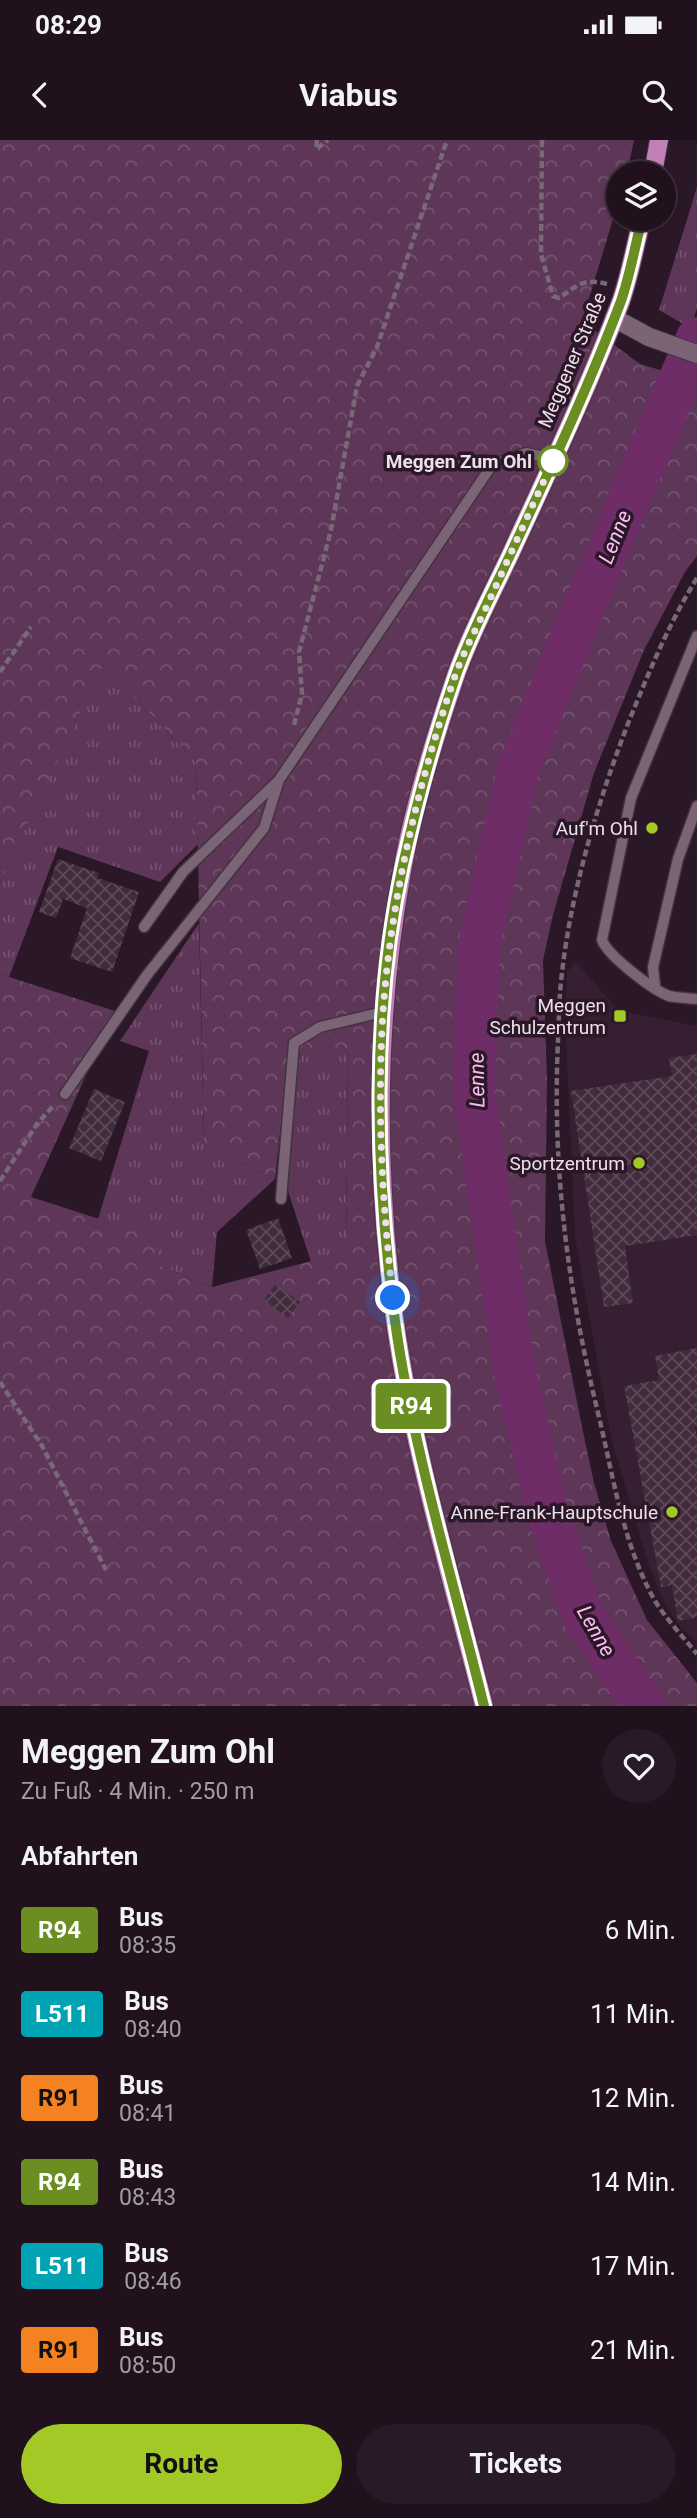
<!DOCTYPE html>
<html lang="de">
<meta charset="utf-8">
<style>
body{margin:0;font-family:Roboto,sans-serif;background:#281a26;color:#f1f3f6;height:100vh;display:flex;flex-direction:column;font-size:26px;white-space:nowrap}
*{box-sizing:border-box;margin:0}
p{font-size:23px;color:#a29da4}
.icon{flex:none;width:38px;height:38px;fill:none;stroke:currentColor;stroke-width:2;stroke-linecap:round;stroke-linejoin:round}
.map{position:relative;height:1566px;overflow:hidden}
.details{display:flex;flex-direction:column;background:#20111d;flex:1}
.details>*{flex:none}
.badge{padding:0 14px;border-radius:5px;font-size:24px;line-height:46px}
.buttons{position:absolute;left:606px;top:21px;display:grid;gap:14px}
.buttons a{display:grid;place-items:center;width:70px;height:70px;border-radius:50%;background:#20111d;box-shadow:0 2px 5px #0004,0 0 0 2px #3d313b;font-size:35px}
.you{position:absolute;width:35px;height:35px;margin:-18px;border:5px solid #fff;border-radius:50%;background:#1a73e8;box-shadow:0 0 0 10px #1a73e833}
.map>.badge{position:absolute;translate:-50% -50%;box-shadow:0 0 0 4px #fff}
h2{padding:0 21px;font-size:26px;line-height:63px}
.round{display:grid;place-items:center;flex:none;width:74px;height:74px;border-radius:37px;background:#281a26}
.headline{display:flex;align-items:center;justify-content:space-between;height:119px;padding:0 21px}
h1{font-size:33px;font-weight:700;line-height:52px}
.button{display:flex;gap:14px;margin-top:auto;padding:14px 21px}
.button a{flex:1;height:80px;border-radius:42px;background:#a3c926;color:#111;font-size:28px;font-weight:700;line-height:80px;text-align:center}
.button a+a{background:#281a26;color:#f1f3f6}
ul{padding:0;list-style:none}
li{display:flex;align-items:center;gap:21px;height:84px;padding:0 21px}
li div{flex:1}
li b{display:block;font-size:26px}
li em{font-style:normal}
li .badge{min-width:77px;font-weight:700;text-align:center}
.status{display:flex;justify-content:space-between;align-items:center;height:49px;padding:0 35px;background:#20111d;direction:ltr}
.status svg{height:19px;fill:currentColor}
header{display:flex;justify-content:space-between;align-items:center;height:91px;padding:0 21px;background:#20111d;font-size:32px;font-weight:700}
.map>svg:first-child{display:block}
</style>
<div class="status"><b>08:29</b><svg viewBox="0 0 49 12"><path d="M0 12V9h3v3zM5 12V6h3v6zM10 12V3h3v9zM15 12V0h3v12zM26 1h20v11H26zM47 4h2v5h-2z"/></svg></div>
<header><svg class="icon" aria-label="back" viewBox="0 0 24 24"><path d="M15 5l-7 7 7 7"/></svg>Viabus<svg class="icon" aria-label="search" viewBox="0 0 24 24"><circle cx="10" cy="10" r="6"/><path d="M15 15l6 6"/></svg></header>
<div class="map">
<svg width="697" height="1566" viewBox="0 0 697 1566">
<defs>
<pattern id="grass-tufts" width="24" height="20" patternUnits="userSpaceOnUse" patternTransform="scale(1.75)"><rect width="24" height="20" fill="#5e3658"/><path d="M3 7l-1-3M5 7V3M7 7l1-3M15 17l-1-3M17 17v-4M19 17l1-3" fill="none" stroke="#755370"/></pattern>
<pattern id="forest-crowns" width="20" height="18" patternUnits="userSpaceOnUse" patternTransform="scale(1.75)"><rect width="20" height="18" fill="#5e3658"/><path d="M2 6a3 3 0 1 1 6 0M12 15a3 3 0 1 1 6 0" fill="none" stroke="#755370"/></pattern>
<pattern id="building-cross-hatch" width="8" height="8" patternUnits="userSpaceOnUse" patternTransform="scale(1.75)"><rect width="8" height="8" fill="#412c3d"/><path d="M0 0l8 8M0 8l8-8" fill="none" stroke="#5d4a59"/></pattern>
</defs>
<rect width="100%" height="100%" fill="#2a1727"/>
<path fill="#361e33" d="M576,822L619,871L697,886V1502L682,1489L666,1467L649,1426L611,1298L575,1097L565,877L567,832Z"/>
<path fill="url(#grass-tufts)" d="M697,47V169L690,188L659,170Z
M102,524L196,622L198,704L160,742L58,707L9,837L0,834V742Z
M199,783L204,1005L275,1039L217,1092L212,1147L159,1125L98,1079L149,911L120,901Z
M348,907L346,1112L311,1122L288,1051L298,916Z"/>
<path fill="url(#forest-crowns)" d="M0,0H634L627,33H618V63L582,181L640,224L697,241V416L685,432L644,510L594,633L553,775L543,820L547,940L545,1101L582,1287L594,1343L611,1401L647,1480L697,1543V1566H0V834L115,871L31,1057L155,1097L159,1125L212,1147L346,1112L348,908L288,918L275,1039L204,1005L196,622L103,525L0,742Z"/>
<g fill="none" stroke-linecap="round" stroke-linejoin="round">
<path stroke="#6f2d67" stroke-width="42" d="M644,1566L583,1476L547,1371L515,1233L474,953L479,805L518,630L588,457L697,198"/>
</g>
<path fill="url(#building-cross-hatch)" d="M58,719L99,733L98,738L139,752L112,832L70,818L87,768L63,759L56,778L39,772Z
M697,914V1095L625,1106L633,1163L604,1167L571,951L672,936L669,918Z
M94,949L125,962L101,1021L69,1008Z
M278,1078L292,1118L260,1129L246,1090Z
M275,1144L300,1162L288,1178L264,1160Z
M697,1208V1286H695L697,1299V1477L678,1481L672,1445L661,1447L624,1246L659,1240L655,1216Z"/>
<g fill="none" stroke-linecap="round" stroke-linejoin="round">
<defs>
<path id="lane" d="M697,496L631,658L602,800C608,816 653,850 669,856C678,858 688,858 697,859
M144,787L183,732L277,642
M655,846L653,827L678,719L697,666
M65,954L147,835L264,688L279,640L492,325L526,313L554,319
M281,1059L294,903L320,887L383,872"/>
<path id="street" d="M614,178L649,197L697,214"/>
<path id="primary" d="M653,33L659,0
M484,1566C452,1440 413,1309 395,1181C375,1032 375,880 402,732C413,668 434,600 455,538C470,494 493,452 512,411C550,328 589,246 621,161C630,135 635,106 642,79"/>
</defs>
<use href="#lane" stroke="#42343f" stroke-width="13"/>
<use href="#street" stroke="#42343f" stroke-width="20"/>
<use href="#primary" stroke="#42343f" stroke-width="20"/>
<path stroke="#796876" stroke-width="4.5" stroke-dasharray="7 3.5" stroke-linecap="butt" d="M317,0L316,9L328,0
M542,0L541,114L553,156L559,158C578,145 583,138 607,144
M697,438C669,483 649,532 629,581C599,658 571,751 562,833C559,855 559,879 558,901C552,1031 568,1151 599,1277C614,1340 623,1404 655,1461C667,1480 683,1497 697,1514
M0,532L31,487
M294,585L302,554L299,512L331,390L357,246L377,207L447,0
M0,1041L37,984L55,964
M0,1242L42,1306L106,1430"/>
<use href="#lane" stroke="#7c6477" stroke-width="10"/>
<use href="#street" stroke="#7c6477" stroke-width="18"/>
<use href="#primary" stroke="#c280b7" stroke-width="18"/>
</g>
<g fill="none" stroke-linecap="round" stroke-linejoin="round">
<defs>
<path id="line" d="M484,1566C453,1440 413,1309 395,1181C375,1034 371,870 403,725C417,662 434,599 455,538C470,494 493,452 512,411C550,329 589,246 621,161C630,135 635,106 642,79"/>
</defs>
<use href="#line" stroke="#fff" stroke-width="16"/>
<use href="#line" stroke="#6b8e23" stroke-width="10"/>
<path stroke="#eee0eb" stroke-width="7" stroke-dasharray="0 12.6" d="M393,1158C382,1063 377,967 383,872C391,758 418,644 455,536C464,510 479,484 490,459C511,413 532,366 554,319L553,321"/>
</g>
<circle fill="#fff" stroke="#6b8e23" stroke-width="3.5" cx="553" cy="321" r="14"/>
<g fill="#a3c926" stroke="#2a1727" stroke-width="2.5">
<circle cx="652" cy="688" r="7"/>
<rect x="613" y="869" width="14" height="14" rx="3.5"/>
<circle cx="639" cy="1023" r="7"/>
<circle cx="672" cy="1372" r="7"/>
</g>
<g text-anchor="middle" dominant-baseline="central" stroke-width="7" stroke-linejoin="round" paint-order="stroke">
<g font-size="19" fill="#eee0eb" stroke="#2a1727">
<text transform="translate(572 220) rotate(-67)">Meggener Straße</text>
</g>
<g font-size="19" font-weight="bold" fill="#eee0eb" stroke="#2a1727" text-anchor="end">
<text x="532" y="321">Meggen Zum Ohl</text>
</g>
<g font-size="19" fill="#eee0eb" stroke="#2a1727" text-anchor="end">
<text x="638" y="688">Auf'm Ohl</text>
<text x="606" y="865">Meggen<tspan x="606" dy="22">Schulzentrum</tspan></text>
<text x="625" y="1023">Sportzentrum</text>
<text x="658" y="1372">Anne-Frank-Hauptschule</text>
</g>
<g font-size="21" font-style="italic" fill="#f8beee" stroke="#2a1727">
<text transform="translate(615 397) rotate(-68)">Lenne</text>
<text transform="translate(477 940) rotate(-91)">Lenne</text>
<text transform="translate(596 1491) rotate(60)">Lenne</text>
</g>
</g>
</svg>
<div class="buttons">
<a><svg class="icon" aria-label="layers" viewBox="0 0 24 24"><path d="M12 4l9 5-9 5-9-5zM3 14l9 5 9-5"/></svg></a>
</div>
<div class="you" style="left:393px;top:1158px"></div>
<b class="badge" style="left:411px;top:1266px;background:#6b8e23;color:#fff">R94</b>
</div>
<section class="details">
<div class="headline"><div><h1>Meggen Zum Ohl</h1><p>Zu Fuß · 4 Min. · 250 m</p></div><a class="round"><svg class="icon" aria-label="heart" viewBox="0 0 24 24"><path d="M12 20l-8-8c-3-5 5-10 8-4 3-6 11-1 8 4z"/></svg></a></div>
<h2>Abfahrten</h2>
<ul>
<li><span class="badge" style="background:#6b8e23;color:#fff">R94</span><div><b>Bus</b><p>08:35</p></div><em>6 Min.</em></li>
<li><span class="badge" style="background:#00a3b4;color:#fff">L511</span><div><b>Bus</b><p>08:40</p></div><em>11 Min.</em></li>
<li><span class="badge" style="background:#f58220;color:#111">R91</span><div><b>Bus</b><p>08:41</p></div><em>12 Min.</em></li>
<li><span class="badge" style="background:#6b8e23;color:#fff">R94</span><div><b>Bus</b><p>08:43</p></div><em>14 Min.</em></li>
<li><span class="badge" style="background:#00a3b4;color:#fff">L511</span><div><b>Bus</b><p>08:46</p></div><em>17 Min.</em></li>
<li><span class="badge" style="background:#f58220;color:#111">R91</span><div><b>Bus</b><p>08:50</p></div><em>21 Min.</em></li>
</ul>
<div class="button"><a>Route</a><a>Tickets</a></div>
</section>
